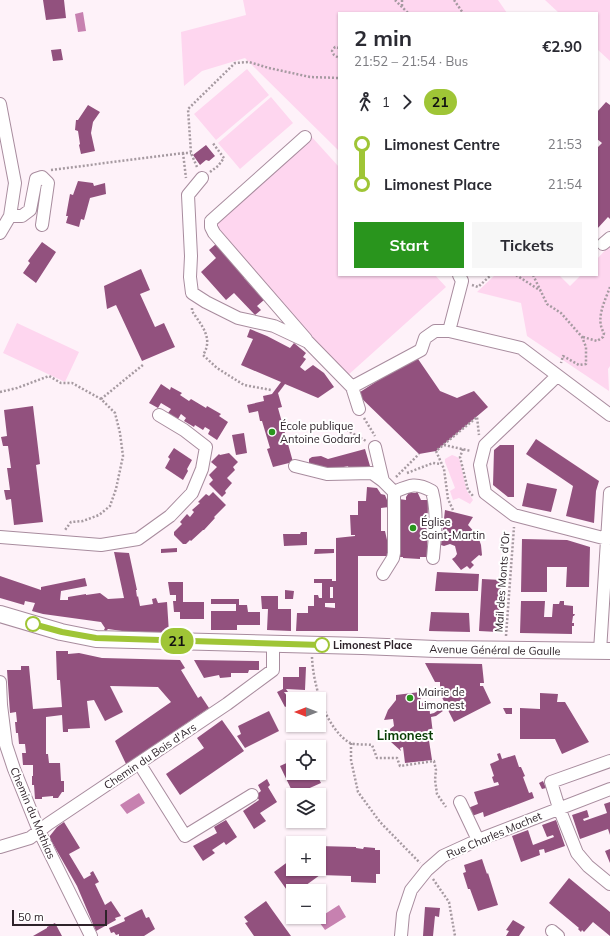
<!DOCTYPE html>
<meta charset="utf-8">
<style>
body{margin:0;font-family:Mulish,sans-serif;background:#f7f7f7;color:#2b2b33;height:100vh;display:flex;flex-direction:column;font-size:15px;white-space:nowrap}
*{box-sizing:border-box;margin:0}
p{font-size:13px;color:#7c7c81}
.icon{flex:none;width:22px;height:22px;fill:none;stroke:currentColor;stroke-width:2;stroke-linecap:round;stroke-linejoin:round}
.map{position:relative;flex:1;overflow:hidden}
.drawer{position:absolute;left:338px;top:12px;width:260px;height:264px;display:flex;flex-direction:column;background:#fff;border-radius:0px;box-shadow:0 1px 3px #0004}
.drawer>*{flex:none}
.badge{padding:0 8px;border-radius:13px;font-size:14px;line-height:26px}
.needle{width:26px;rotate:270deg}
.tools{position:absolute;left:286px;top:692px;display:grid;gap:8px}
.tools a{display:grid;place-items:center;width:40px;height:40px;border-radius:0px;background:#fff;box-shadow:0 1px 3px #0004;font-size:20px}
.scale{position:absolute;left:12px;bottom:10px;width:95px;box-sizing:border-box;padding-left:4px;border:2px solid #2e232a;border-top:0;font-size:11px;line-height:14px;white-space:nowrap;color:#2e232a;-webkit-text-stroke:3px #fff;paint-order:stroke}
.map>.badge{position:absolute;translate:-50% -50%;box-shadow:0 0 0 2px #fff}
.legs{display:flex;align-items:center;gap:6px;height:44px;padding:0 16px;font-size:13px}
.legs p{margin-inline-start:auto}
.headline{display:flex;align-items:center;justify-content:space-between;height:68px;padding:0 16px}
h1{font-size:22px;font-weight:700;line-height:30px}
.cta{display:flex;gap:8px;margin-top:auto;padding:8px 16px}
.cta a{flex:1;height:46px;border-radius:0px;background:#29951d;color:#fff;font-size:16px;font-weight:700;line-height:46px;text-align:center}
.cta a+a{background:#f7f7f7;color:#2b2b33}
ul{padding:0 16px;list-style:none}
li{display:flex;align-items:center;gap:14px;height:40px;font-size:15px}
li i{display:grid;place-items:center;width:6px;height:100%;margin:0 5px;background:currentColor}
li i::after{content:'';width:10px;height:10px;margin:-5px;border:3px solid;border-radius:50%;background:#fff}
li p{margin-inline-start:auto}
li:first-child i{background:linear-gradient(#0000 50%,currentColor 0)}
li:last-child i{background:linear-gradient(currentColor 50%,#0000 0)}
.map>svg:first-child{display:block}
</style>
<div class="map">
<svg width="610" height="936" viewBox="0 0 610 936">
<rect width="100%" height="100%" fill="#fef2f9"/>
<path fill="#fed6ef" d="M243,0H498L507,13H339V151L245,58L202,71L184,86L181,32L246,15Z
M545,0H610V61L597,49V13H559Z
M247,69L269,95L216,140L194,114Z
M271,97L293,123L240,169L218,143Z
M310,135L339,167V275H435L446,287L347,376L211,224Z
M610,245V366L608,369L609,391L527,336L521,303L477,292L495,275H559L570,286L581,275H597V259Z
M17,323L79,352L65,382L3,353Z
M452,455L455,456L459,458L467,491L473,500L470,504L459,498L453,500L450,491L455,488L445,462V459Z"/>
<path fill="#c781b0" d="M83,12L86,31L78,32L75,14Z
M139,793L145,803L127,814L120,805Z
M339,905L346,917L325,930L317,919Z"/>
<path fill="#92517e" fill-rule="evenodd" d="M43,0H64L66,18L46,20Z
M61,49L63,60L53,61L51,50Z
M606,102L610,105V219L608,217L597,229V148L602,143L597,139V112Z
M88,105L100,112L93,122L91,133L95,151L81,154L79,145L80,144L78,131L75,130L76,120H78Z
M206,145L215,156L209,161L206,160L200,165L193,155Z
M78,181L93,183L94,186L105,183L106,194L90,198L84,220L81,219L79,227L66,223L68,216H66L70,194L73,195Z
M42,242L56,252L36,283L23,273L30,263L28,261Z
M216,244L246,276L244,278L264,300L257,306L261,310L255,315L234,293L226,300L201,272L216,258L209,250Z
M141,269L150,290L140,294L155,327L164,323L175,347L142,361L116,305L107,309L104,286Z
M250,329L267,336L290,348L294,343L306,353L303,357L306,359L300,367L305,371L313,365L324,373L334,387L318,398L285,384L279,392L278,393L282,407L278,408L293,462L273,467L267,449L270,448L262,421H260L258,411L249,413L247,405L264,401L263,396L272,394L281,382L241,365L253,339L247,337Z
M416,356L440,391L457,398L474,391L488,407L436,451L419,454L357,394Z
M161,384L170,390L171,387L182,393L180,395L189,401L191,399L206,408L207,406L221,414L219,416L228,422L217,440L208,434L210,430L205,427L203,430L195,425L194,427L184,421L186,418L181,414L178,419L168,413L171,409L161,403L158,408L149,403Z
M33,406L40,464L36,465L43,522L14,525L11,499L6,500L4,490H10L7,468H11L8,446H3L1,437L7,436L4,410Z
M244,433L247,453L236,455L232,435Z
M536,439L599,481L596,491L594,523L566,516L573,486L526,454Z
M500,445H514V497H508L493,485L494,450Z
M174,448L192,460L187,469L188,471L183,480L165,468L170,459L168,457Z
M365,449L370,466L349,471L348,466L331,470L309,464V459L312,457L321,456L328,459Z
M229,453L238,462L233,467L235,470L227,478L232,483L225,491L226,493L222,497L209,484L213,480L209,475L217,467L211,462L219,454L220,455Z
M527,483L557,489L551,512L522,506Z
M367,487L377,488L381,494L385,495L387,500L389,507L381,508V531H385L387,540H388V556H358V631H296L297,613H308V606H314V595H318L319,598H322V583H314V579H332V581H336V538L355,536V535H351L350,515H358V501H366ZM330,587H333V598H330ZM325,603H335V608L325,607Z
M409,491L410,493H416L417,491L421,500H428L427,557H420V559L403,558V557H398L399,499L406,500V497L408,494L407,493Z
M213,492L226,505L214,517L215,518L204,530H203L191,541L190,540L186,544H183L174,535V532L182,524L180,522L187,514L190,517L194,512L192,510L200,503L198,502L206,494L209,496Z
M445,510L473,517L468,525L478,536L481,545L482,555L481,556L479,555L471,562L474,565L470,569L467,566L461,570L452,559L455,557L457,554L455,546L450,544L444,546L441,545Z
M301,532H307V545L284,546L283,534H300Z
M522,539L567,540L590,547L589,587H566L567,567H547V592H521Z
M177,548V552L161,553V549Z
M315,549H334V553L314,554Z
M114,552L129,553L137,590H136L137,597L138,596L140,606L153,604L152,599L156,598L158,603L167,602L169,633L122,631L108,629L106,631L104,630L105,628L101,622L43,614L32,611L35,603L25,601L24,605L0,598V576L41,590V587L85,578L87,586L61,591L60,600H68V597L86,594V595L100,593L108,599L124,598Z
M437,572L479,574L478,591H435Z
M482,579L501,580L498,632L479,631Z
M168,582H183V602H204V619H180V612H174L173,601H176V595H170Z
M285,590L294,591L293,599H285Z
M261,596H278V609H291V631L267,630L268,609H262Z
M211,599H239V605H247L248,612H260V625H237V630H211V611H236V604H211Z
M521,601H545L544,617H552L553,604H559L560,601H564V605L573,606V614H575L574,616H573L572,623H574V626H572V634L520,633Z
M431,612L469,613L470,632L429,631Z
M56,651H68V654L79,653L102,658L180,660L185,668L181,670L198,698L201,696L209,708L126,764L115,741L171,702L158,687L110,686L123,712L105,721L94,700L87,701L90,728L68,729V732H63L62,715L46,717V754H48L49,763H60L61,781H64V792H62L58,798H53V796L42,797V799H35L34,785H32V776H33V765H23L22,753H26L25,744H19L18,733H16L15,722H17L16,712L10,713L7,670H21V666H29L33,709L62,707L60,680H57Z
M194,660L259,661V670H249L248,673H231V677L220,678L219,675L204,678Z
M425,663L482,664L484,683H480V686H483L491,703L454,722L447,708L436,716L431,717L433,734H428L432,760L405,763L403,747L400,748L401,751L391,742L390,729L394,726L393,719L384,720L388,710L396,700V695L420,692L421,703L429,702L430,714L434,713L446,705L438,690H440V682H435Z
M299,667H306L305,690L286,689L288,692H284L287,696L293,693L297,699H293V709L291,704L285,707L277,692L283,689V677H299Z
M540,693L558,694L557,702H565L589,742L562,754L555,739H520V708L540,709Z
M503,708H512V714H506Z
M269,711L279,731L245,748L237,736L241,734L238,726Z
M222,720L244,751L180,795L166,774L204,748L197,738Z
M500,753L502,759L515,755L519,767H521L525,776L523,777L529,793L532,792L534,798L484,817L483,812L472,816L468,808L478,804L474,792L499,785L498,782L494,783L492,777L494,776L490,764L499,760L497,754Z
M293,760V773H316L321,783L294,795L280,766Z
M267,779L270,785L268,787L277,802L260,813L266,821L254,829L243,811L259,800L256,795L261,791L258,785Z
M543,781L546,788L542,789L539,783Z
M610,802V835L608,829L580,839L572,815L587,810L589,817L583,819L584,821L607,813L604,804Z
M226,820L237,837L226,845L224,842L212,850L215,853L203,861L193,846L217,833L214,827Z
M556,820L565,846L545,853L544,849L539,850L540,855L521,862L512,836L528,830L533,845L554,837L553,835L547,837L542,825Z
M64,822L80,848L69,854L84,879L91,875L90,873L93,871L99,882L95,884L105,905L111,901L121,916L115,918L116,920L96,931L77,886L49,837L57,827Z
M319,846L356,847V848L363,849L364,847L375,848V850H380V874H376V883L351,882V876L320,875L298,891H296L294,889L289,893L274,872L293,858V869H319Z
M610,849V863L605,851Z
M482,859L487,874L488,873L498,905L478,911L470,889H468L463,873L466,872L464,865Z
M569,878L610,912V936L593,922L584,932L582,930L581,932L578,929L579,928L549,903Z
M266,901L273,911L291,936H254L245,923L248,922L244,917Z
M425,907L440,908L439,917L435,916L433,936H423Z
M142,909L146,918L149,917L155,929L144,936H119V934L116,935L114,932L111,933L109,928L125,921L124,918Z
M513,920L525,927L519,936H506L509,931L506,930Z
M55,923L62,936H33L47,928V927Z"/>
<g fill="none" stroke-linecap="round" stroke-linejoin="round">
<defs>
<path id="minor" d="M0,104L15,183L10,216L0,233
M305,137L211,221V227L214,233L306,339
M202,178L188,195L191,256L190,277L192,293L206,302L238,318L274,326L308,342L352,387L359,409
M10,216H22L30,210L36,179L42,177L48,183L42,225
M603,244L610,238
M449,331L462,281L459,275
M557,376L485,445L480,465L485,493L514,515L607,539
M352,387L421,350L425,338L435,331H449L521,348L610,415
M375,447L383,481
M295,466L327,474L372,473L383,481L394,492V553L393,558L383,574
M394,492C410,485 416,482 432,491C438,513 435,535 433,558
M0,537L101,545L138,539L170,516L192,493L202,469L206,447L184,430L159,415
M600,651L610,493
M0,682L1,705L6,745L14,769L39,831L91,936
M610,761L551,782L559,808L577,853L588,866L610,884
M139,763L185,836L252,795
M460,802L478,840
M0,847L30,838L48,824L227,704L273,670V644
M552,931L558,936
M401,936L403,914L411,890L427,870L443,856L478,840L610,789"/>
<path id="major" d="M0,614L61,632L96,639L362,646L436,649L610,651"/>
</defs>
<use href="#minor" stroke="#a88c9e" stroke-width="14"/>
<use href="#major" stroke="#a88c9e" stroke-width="18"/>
<path stroke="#a69aa1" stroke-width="2.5" stroke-dasharray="2 2" stroke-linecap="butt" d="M395,0L408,13
M454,0L463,13
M402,6V0
M339,48L335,47L332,51L334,55L339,58
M183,153L186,178
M197,167L191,153L188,109L235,63L249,62L269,68L310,77L339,78
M51,170L183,153H191
M210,172L218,166L224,158L212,142
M516,275L541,291
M533,275L547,304L561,313L582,337L586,347V364L579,365L563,356L561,363
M472,285L478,287L491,275
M192,308V311C201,325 214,338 203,355L217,368L244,385L271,390
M583,337L597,341L603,337L604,333C595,319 605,301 610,287
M0,392L17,388L49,376L61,383H72L101,399L115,413L120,433L123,456L116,489L110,506L99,515L83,521L71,522L65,530
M101,399L144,364
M364,418L375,436
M336,424L366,441
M444,445L471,451
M463,449L460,457L468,490L473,496
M407,473L433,463L440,464
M396,477L419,454
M453,510L448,499L444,469L436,451L477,417L479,435
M506,636L514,527
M312,657C313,684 325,728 350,743C355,745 366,744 372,745L377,758H397L400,766L434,761L436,770L435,780L437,794L446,807
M351,743V760L358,792L380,822L420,863
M433,879L449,902L455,936"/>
<use href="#minor" stroke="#fff" stroke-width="12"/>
<use href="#major" stroke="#fff" stroke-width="16"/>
</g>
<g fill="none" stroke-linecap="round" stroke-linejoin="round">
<defs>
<path id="line-1" d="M33,624L62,632L96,638L322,645"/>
</defs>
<use href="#line-1" stroke="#fff" stroke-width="9"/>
<use href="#line-1" stroke="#9fc536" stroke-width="6"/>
</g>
<g fill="#29951d" stroke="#fff" stroke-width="1.5">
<circle cx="272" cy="432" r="4"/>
<circle cx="413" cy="528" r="4"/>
<circle cx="410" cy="698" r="4"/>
</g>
<g fill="#fff" stroke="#9fc536" stroke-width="2">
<circle cx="33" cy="624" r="7"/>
<circle cx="322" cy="645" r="7"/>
</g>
<g text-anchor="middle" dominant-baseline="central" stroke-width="4" stroke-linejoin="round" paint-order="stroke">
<g font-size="11" fill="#2e232a" stroke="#fff" text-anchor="start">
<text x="280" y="426">École publique<tspan x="280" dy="13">Antoine Godard</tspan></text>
<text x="421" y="522">Église<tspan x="421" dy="13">Saint-Martin</tspan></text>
<text x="418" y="692">Mairie de<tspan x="418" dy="13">Limonest</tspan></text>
</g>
<g font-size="11" fill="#2e232a" stroke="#fff">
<text transform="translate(502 582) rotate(-86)">Mail des Monts d'Or</text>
<text transform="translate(495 650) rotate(1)">Avenue Général de Gaulle</text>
<text transform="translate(150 756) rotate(-34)">Chemin du Bois d'Ars</text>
<text transform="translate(33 813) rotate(67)">Chemin du Mathias</text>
<text transform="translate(494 835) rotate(-23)">Rue Charles Machet</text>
</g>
<g font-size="11" font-weight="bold" fill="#2e232a" stroke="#fff" text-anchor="start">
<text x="333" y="645">Limonest Place</text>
</g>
<g font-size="13" font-weight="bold" fill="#083d04" stroke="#fff">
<text x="405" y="735">Limonest</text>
</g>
</g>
</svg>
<div class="tools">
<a><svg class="needle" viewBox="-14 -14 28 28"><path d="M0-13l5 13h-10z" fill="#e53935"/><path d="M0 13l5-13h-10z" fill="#7c7c81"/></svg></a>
<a><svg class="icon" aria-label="locate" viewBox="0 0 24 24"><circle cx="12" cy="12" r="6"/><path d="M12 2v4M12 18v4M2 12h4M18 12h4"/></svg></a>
<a><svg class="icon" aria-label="layers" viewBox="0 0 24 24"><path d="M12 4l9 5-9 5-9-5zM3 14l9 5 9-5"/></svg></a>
<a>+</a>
<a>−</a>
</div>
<div class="scale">50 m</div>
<b class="badge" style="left:177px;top:641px;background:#9fc536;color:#111">21</b>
<section class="drawer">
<div class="headline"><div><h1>2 min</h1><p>21:52 – 21:54 · Bus</p></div><b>€2.90</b></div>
<div class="legs"><svg class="icon" aria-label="walk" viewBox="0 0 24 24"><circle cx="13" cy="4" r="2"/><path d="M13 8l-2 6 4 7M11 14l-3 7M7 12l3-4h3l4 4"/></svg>1<svg class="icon" aria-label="forward" viewBox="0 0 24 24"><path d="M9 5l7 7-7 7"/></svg><b class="badge" style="background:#9fc536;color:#111">21</b></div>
<ul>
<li><i style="color:#9fc536"></i><b>Limonest Centre</b><p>21:53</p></li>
<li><i style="color:#9fc536"></i><b>Limonest Place</b><p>21:54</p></li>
</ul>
<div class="cta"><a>Start</a><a>Tickets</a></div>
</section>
</div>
